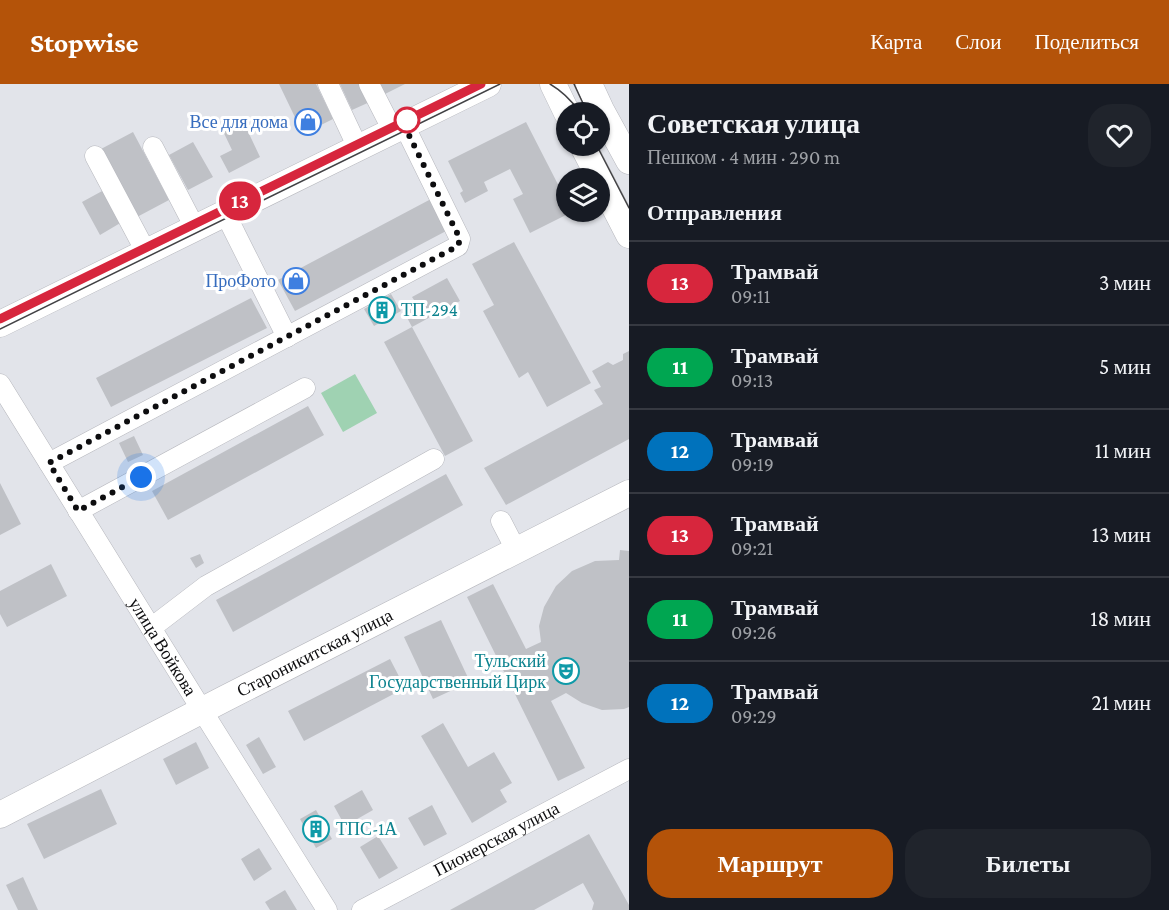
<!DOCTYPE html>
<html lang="ru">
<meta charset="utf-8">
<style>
body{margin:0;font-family:"Crimson Pro",serif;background:#20242c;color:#f1f3f6;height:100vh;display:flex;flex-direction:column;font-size:22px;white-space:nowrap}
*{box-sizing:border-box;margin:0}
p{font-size:20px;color:#9ea1a6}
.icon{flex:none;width:33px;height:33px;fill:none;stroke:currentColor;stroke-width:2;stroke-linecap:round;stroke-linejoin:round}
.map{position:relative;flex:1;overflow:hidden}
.panel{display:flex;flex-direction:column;background:#171b24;width:540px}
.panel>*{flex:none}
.badge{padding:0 12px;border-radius:20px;font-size:21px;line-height:39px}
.tools{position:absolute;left:556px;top:18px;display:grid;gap:12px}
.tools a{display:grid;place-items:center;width:54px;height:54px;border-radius:50%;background:#171b24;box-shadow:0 2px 4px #0004;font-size:30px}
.you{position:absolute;width:30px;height:30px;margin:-15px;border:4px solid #fff;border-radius:50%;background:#1a73e8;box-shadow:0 0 0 9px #1a73e833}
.map>.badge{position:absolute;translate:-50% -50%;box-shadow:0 0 0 3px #fff}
h2{padding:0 18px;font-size:22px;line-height:54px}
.round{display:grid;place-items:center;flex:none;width:63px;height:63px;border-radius:24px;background:#20242c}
.head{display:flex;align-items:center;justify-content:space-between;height:102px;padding:0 18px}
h1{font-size:28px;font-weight:700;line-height:45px}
.button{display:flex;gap:12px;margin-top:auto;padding:12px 18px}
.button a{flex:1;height:69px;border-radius:24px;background:#b45309;color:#fff;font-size:24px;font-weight:700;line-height:69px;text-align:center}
.button a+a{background:#20242c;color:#f1f3f6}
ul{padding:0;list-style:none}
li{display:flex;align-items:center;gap:18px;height:84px;padding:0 18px;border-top:2px solid #363941}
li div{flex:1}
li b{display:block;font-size:22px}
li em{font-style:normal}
li .badge{min-width:66px;font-weight:700;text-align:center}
header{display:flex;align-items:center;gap:36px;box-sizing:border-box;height:84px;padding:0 30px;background:#b45309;color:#fff}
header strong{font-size:28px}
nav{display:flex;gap:33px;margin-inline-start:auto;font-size:21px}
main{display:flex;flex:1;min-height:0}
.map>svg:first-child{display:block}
</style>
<header>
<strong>Stopwise</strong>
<nav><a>Карта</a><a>Слои</a><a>Поделиться</a></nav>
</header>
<main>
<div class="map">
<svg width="629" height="826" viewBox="0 0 629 826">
<rect width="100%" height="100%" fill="#e2e4ea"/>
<path fill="#9fd2b2" d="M355,290L377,329L343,348L321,309Z"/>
<path fill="#bfc1c6" d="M279,0H316L333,35L303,50Z
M340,0H365L372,17L352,26Z
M373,0H405L379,13Z
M242,35L260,73L229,89L220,72L232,66L222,45Z
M526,38L567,118V128H572L530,149L513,115L523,110L510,85L484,98L488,107L465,119L460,109L463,107L448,77Z
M133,48L169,116L137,133L101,65Z
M193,58L213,93L188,106L169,71Z
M104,106L122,138L100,151L82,118Z
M431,115L448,146L295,227L278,196Z
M514,158L591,299L547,323L528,288L519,294L483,227L494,221L472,180Z
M447,194L460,217L412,243L403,226L416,219L412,213Z
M391,210L401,227L374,242L364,225Z
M251,214L267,244L111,323L96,294Z
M412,243L473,357L445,372L384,258Z
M629,267V355L506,421L484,384L603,320L594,306L601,303L592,287L608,278L613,281L623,276V270Z
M308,322L324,351L168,436L152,407Z
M134,352L143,371L128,378L119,359Z
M446,390L463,421L233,548L216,516Z
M0,399L21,440L0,451Z
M620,466L629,467V623L624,625L602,626L582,619L566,609L551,617L585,684L558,697L467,513L493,500L526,565L541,558L539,542L544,523L556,502L572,487L595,477L619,476Z
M200,470L204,479L196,484L190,474Z
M51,480L67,512L7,543L0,530V507Z
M441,536L470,598L433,615L404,553Z
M390,575L405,604L304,657L288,627Z
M443,639L468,683L494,668L512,699L500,706L507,718L472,739L421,652Z
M259,653L276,683L263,690L246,661Z
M196,658L209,684L176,701L163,675Z
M101,705L117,740L44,775L27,740Z
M362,706L373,726L345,742L334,722Z
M432,721L447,750L424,762L408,734Z
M316,726L332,755L316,764L300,735Z
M589,750L629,821V826H592L594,819L583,799L534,826H450Z
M378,752L398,784L379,795L360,763Z
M259,764L272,785L254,797L241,775Z
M23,793L38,826H18L6,801Z
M285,806L297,826H270L265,818Z"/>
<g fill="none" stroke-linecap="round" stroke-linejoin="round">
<defs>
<g id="minor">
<path d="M328,0L358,64"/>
<path d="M369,0L393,47"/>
<path d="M153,63L195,144"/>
<path d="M95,72L146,168"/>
<path d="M225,129L287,253"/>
<path id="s1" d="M0,300L213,644L327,826"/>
<path d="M49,379L458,162L460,155L404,41"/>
<path d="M78,427L305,304"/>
<path d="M501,437L516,466"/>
<path d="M151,544L206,502L434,375"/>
<path id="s2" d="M362,826L629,685"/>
</g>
<g id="major">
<path d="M553,0L567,29"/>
<path d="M589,0L601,26L629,77"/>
<path d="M583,62L629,151"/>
<path d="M0,240L488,0"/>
<path id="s3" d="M0,731L224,615L629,409"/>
</g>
</defs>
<use href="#minor" stroke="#b6b7bd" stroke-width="21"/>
<use href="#major" stroke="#b6b7bd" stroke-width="27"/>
<use href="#minor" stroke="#fff" stroke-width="20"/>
<use href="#major" stroke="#fff" stroke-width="26"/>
<path stroke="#424245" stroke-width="1.5" d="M550,0C562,7 571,16 579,27
M574,0L587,28
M597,62L629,124
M0,235L300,88
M0,245L500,0"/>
</g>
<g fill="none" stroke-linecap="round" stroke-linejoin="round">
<defs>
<path id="line" d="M0,235L481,0"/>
</defs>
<use href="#line" stroke="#fff" stroke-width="14"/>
<use href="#line" stroke="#d7263d" stroke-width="9"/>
<path stroke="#0d0d0f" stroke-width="6" stroke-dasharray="0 10.8" d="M141,393L78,427L49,379L458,162L460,155L404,41L408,39L407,36"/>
</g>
<defs>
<symbol id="shop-ring" viewBox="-11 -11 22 22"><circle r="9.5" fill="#fff" stroke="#3f7fe0" stroke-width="1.5"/><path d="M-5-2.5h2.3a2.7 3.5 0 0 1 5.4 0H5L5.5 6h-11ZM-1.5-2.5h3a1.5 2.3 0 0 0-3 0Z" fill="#3f7fe0"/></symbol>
<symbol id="building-ring" viewBox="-11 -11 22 22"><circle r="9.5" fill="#fff" stroke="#0f9aa8" stroke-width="1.5"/><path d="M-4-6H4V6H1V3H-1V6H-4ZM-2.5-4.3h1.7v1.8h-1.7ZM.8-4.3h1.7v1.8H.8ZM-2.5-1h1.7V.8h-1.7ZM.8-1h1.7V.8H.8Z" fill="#0f9aa8"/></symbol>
<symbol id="theatre-ring" viewBox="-11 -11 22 22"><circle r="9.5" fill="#fff" stroke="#0f9aa8" stroke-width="1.5"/><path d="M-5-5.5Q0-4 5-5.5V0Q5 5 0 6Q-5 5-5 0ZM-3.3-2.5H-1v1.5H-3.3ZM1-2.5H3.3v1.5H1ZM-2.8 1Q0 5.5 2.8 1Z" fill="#0f9aa8"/></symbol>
</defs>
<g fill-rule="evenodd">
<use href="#shop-ring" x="293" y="23" width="30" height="30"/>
<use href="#shop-ring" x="281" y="182" width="30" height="30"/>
<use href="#building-ring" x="367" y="211" width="30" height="30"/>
<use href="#theatre-ring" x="551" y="572" width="30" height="30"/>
<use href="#building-ring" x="301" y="730" width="30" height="30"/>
</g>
<circle fill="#fff" stroke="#d7263d" stroke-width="3" cx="407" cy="36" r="12"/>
<g text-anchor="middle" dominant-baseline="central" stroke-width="6" stroke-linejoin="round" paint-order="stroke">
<g font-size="18" fill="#366cbe" stroke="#fff" text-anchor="end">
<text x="288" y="38">Все для дома</text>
<text x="276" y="197">ПроФото</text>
</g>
<g font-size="18" fill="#0d838f" stroke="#fff" text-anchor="start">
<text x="401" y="226">ТП-294</text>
<text x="546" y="577" text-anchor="end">Тульский<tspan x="546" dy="21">Государственный Цирк</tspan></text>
<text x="336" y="745">ТПС-1А</text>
</g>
<g font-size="18" fill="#0d0d0f" stroke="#fff">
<text stroke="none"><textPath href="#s1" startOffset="309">улица Войкова</textPath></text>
<text stroke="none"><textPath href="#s3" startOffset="354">Староникитская улица</textPath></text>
<text stroke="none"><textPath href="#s2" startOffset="152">Пионерская улица</textPath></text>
</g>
</g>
</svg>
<div class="tools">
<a><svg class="icon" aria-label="locate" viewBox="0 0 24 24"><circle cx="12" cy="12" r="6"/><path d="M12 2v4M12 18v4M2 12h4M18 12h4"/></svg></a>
<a><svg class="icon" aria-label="layers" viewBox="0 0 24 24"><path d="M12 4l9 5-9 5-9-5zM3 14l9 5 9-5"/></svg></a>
</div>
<div class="you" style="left:141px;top:393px"></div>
<b class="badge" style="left:240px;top:117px;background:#d7263d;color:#fff">13</b>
</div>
<section class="panel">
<div class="head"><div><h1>Советская улица</h1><p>Пешком · 4 мин · 290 m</p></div><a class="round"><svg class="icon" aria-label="heart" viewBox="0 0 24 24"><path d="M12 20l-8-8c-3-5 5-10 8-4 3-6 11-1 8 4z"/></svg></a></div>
<h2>Отправления</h2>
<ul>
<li><span class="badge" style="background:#d7263d;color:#fff">13</span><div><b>Трамвай</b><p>09:11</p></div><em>3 мин</em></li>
<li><span class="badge" style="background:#00a651;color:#fff">11</span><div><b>Трамвай</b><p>09:13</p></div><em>5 мин</em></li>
<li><span class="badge" style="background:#0072bc;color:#fff">12</span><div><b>Трамвай</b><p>09:19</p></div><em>11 мин</em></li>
<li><span class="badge" style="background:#d7263d;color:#fff">13</span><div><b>Трамвай</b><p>09:21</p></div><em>13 мин</em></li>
<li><span class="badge" style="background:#00a651;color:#fff">11</span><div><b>Трамвай</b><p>09:26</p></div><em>18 мин</em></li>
<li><span class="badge" style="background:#0072bc;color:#fff">12</span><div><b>Трамвай</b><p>09:29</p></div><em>21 мин</em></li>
</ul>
<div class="button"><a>Маршрут</a><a>Билеты</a></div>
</section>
</main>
